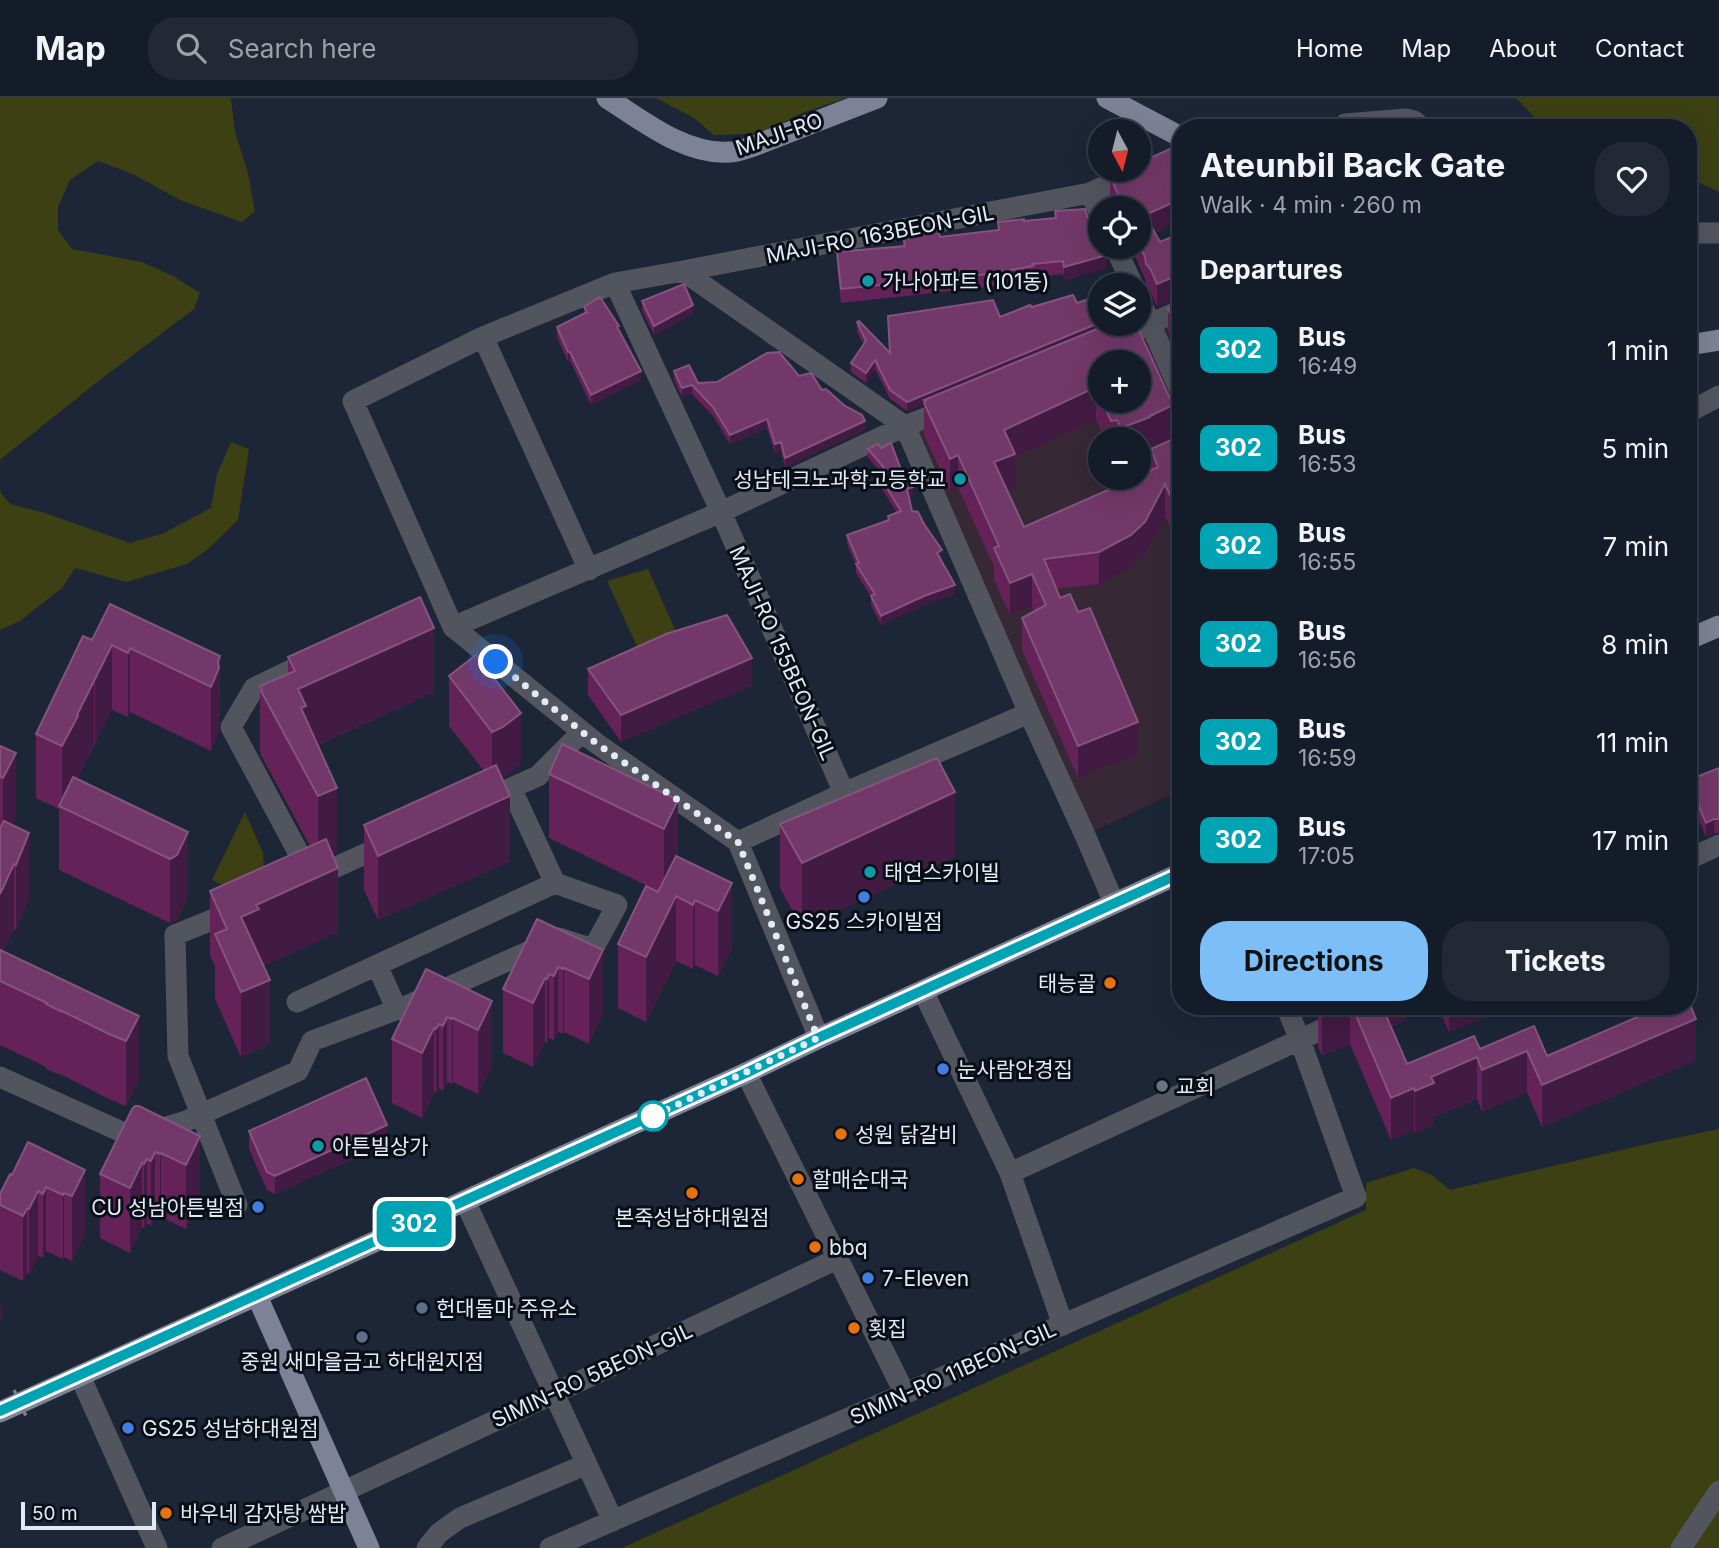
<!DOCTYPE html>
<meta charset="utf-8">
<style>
body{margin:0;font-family:Inter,"Noto Sans KR",sans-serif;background:#222935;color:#f1f3f6;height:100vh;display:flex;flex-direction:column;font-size:26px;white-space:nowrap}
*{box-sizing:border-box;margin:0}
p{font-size:23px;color:#9da1a8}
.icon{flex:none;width:38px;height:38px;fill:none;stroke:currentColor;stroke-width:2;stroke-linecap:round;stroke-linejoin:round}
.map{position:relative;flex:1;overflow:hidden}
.sheet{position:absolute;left:1172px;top:21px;width:525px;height:896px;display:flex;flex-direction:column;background:#151c29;border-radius:28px;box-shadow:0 7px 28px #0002,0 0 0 2px #343a46}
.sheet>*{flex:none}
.badge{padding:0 14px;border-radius:10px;font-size:24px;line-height:46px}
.needle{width:46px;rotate:173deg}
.controls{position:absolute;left:1088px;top:21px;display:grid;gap:14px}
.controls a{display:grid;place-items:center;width:63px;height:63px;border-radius:50%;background:#151c29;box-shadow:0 7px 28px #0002,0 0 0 2px #343a46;font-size:35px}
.scale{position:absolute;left:21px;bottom:18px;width:135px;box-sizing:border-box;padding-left:7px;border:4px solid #e2eaf5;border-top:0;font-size:19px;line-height:24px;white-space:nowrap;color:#e2eaf5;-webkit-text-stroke:5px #0a0f17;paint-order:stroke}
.you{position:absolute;width:35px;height:35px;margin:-18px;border:5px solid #fff;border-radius:50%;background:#1a73e8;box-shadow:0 0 0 10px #1a73e833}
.map>.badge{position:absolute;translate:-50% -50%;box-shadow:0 0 0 4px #fff}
h2{padding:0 28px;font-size:26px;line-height:63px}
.round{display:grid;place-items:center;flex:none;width:74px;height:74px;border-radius:28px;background:#222935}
.summary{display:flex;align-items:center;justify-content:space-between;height:119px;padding:0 28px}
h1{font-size:33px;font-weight:700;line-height:52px}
.cta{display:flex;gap:14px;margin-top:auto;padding:14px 28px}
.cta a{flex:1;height:80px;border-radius:28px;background:#7bbef8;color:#111;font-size:28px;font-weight:700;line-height:80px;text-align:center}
.cta a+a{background:#222935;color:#f1f3f6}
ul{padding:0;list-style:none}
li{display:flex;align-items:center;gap:21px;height:98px;padding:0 28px}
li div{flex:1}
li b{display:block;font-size:26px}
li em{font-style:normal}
li .badge{min-width:77px;font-weight:700;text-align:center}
header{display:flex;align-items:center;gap:42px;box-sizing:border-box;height:98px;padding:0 35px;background:#151c29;border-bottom:2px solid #343a46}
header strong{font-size:33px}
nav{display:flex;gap:38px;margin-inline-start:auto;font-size:24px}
.search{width:490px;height:63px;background:#222935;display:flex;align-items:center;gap:18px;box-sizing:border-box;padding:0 24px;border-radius:28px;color:#9da1a8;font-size:26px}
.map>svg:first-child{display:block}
</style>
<header>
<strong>Map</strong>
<div class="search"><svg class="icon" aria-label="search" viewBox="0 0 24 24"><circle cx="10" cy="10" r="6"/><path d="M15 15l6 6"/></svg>Search here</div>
<nav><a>Home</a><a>Map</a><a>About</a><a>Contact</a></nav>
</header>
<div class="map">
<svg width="1719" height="1450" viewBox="0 0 1719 1450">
<rect width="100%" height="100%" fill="#1c2637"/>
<path fill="#362835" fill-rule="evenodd" d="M1181,212V692L1085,737L905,328ZM1101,264H1139V303H1101ZM1101,341H1139V380H1101Z"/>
<path fill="#3d4012" d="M0,0H231L235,34L248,75L255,113L242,124L180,102L133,76L98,63L70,82L58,109V132L72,151L142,164L173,178L200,195L194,211L101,281L1,361L0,363Z
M656,0H846L802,15L769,32L748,36L714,37L694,20Z
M1516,0H1719V94L1689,80V30H1545Z
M231,344L249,351L238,422L208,451L187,466L126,484L75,470L62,490L20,523L0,532V391L1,395L10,406L45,415L130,445L162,436L211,410L217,376Z
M648,471L678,538L640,555L607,483Z
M245,714L263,755L264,770L234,793L212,782Z
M1719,1031V1450H622L1366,1112V1085L1414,1070L1432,1077L1450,1092L1647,1046Z"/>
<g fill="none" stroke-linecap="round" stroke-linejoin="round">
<path stroke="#52555e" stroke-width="21" d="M1345,26L1406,21L1414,23L1423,30
M1090,95L1101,118
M1689,135H1719
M1115,149L1133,187
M683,173L905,328L1029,615L1085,737L1114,805
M615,185L721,414L844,695
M1139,200L1181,295
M483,239L589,472
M1113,242L1181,212
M1689,314L1719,298
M453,529L721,414L905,328L951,310
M314,561L254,590L231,629L312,780L389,745
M482,703L538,678L582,634
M738,744L844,695L1029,615
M1689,761L1719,747
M236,812L175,837L178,958L237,1107
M377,867L397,912
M923,893L1010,1075L1063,1227
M297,904L555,785L511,690
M819,940L738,744L596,645L453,529L353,303L483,239L615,185L683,173L1090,95L1139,72
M746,975L905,1296
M0,979L133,1039L186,1023L298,973L312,943L404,909L559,840L593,851L617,807L555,785
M1010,1075L1373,908
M465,1103L613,1423
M80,1278L157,1450
M222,1450L555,1295L839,1160
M427,1450L439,1435L460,1420L587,1366
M550,1450L1356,1099L1300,942L1286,908
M1681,1450L1719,1393"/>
<path stroke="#7d8296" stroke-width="21" d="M607,0C642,22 686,58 730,54C737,54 744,51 751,49L877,0
M1107,0L1181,39
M1689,247L1719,242
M1689,541L1719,528
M257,1198L369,1450
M0,1314L746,975L819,940L1181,775"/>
<path stroke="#767f8e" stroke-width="3.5" stroke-dasharray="7 3.5" stroke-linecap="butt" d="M14,1292L26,1318"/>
</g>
<path fill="#642258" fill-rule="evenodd" d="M1181,46V124L1155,135L1160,144L1181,135V199L1157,209L1151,195L1146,189L1145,181L1131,149H1139V110H1114L1110,101V78Z
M1055,113L1096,146L1107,170L1064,182L1063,176L1033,180V182L988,189L841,205L837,168V154L903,148V139H940L998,132V124L1055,120Z
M642,203L693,216L654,237L642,212Z
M1181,203V263L1168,233V210Z
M1077,205L1173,339L1150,349V351L1139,355V341H1105L1096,322L1015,359V388L1006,391L1024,429L1151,373V351L1181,340V442L1177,444L1165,418L1145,456L1131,469L1099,486L1056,491L1138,656L1078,680L1022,552V520L1034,513L1032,508L1010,517L994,482V469L958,389L950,393L924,337V306L907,313L890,301L875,271L866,285L851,274V265L864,247L857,234V224L890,254L888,218L1000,219L1032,209ZM1101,264L1139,303H1101Z
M584,209L619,232L641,282L591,307L570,263L568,264L557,239V229L584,216Z
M674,273L698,285L717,284L799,278L822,292L865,332L785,369L781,353L775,356L767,330L730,346L713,318L692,296L682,299L674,282Z
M881,350L902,374L913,398L909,399L912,413L924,426L942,461L941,462L955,496L924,507L881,527L871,507V499L856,475V467L847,446V437L888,422V418L897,415L882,391V382L886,380L868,360V351Z
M92,542L220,558L219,635L211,653L130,614L128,619L112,612L78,679V681L188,734V799L177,822L170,825L59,772V711L36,700V636Z
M288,559L434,594L318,647L337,754L332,756L338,834L263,868L270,946L241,959L215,901V868L210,858V793L310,748L261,657L260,653V588L288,576Z
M588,571L752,587L621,644L588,597Z
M449,578L521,666L502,680L510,763L378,822L364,792V727L484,673L449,628Z
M0,648L16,720L12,727L29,800L16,832L14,831L3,853L139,918V983L126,1008L109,1001L60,976V977L46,971V969L0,947Z
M1719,670V735H1714L1706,739L1689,699V682Z
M549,676L678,702V759L732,785V850L718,878L695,867L693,871L676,863L646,924L618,910V846L658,793L549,740Z
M780,726L955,758L802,830L780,790Z
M537,821L603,852V917L589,946L564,934L563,936L558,933L554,942L549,940L547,945L545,944L533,969L503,955V891Z
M492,903V967L478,996L453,984L452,986L447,984L443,993L439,990L436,995L434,994L422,1020L392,1005V941Z
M1318,908H1406V922L1391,929L1407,966L1480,951L1534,928L1547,958L1696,962L1542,1029L1527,994L1482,1014L1477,1001L1434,1019V1027L1415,1035L1414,1032L1391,1042L1350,946L1322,958L1318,948Z
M1440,908H1510L1449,934L1440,914Z
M1537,908H1563L1541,917Z
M249,1033L387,1045L275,1096L267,1092L249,1051Z
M200,1038V1102L186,1131L161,1119L160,1121L155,1119L151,1128L147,1125L144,1130L142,1129L130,1155L100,1140V1076Z
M85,1072V1136L72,1163L64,1159L63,1161L46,1153L43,1160L38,1158L29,1176L27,1175L23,1183L0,1172V1096Z"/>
<path fill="#421b44" d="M1181,101V124L1145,139V117Z
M1107,157V170L1064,182V169Z
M1181,176V199L1157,209V186Z
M693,207V216L654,237V228Z
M1101,224V226H1118L926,303L924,302V306L907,313V304Z
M568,254H570V263L568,264Z
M875,262V271L866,285V275Z
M641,273V282L591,307V297Z
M692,287V296L682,299V290Z
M1096,289V322L1015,359V388L994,396V364L1004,332Z
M1173,307V339L1150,349V351L1139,355V341H1121V330Z
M767,321V330L730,346V337Z
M865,323V332L785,369V360Z
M781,344V353L775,356V346Z
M958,357V389L950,393V361Z
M1165,386V418L1145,456L1131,469L1099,486V454Z
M913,389V398L907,400V391Z
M1181,410V442L1177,444V412Z
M942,452V461L937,464V455Z
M1032,476V508L1010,517V485Z
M955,487V496L924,507L881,527V518L924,498Z
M434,530V594L306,652L298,591Z
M112,547V612L95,647V582Z
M130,550V614L128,619V555Z
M220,558L219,635L211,653V589Z
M752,560V587L621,644V617Z
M94,581V646L78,679V683L62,709V648Z
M521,615V666L503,679L492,684V634Z
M1138,624V656L1078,680V648Z
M16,655V720L3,745V680Z
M337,690V754L318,763V698Z
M955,694V758L802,830V765Z
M510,698V763L378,822V758Z
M678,702V766L664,795V731Z
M1714,721V735L1706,739V725Z
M188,734V799L177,822L170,825V761Z
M29,735V800L16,832V767Z
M14,766V831L0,861V796Z
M338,770V834L259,870L241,819L256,807Z
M732,785V850L718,878V813Z
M676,798V863L646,924V859Z
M695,802V867L693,871V807Z
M1695,814V851L1689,854V816Z
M603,852V917L589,946V881Z
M558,869V933L554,942V878Z
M564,870V934L563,936V871Z
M549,876V940L547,945V881Z
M545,880V944L533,969V905Z
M270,882V946L241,959V894Z
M492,903V967L478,996V932Z
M1342,908H1350V946L1322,958V917Z
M1376,908H1406V922L1376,935Z
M1449,908H1510L1449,934Z
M1541,908H1563L1541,917Z
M139,918V983L126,1008V943Z
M447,919V984L443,993V928Z
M453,920V984L452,986V921Z
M1696,921V962L1542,1029V987Z
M439,926V990L436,995V931Z
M434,930V994L422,1020V955Z
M1527,953V994L1482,1014V972Z
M1477,959V1001L1434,1019V1027L1415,1035V993L1431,979Z
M1414,990V1032L1391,1042V1000Z
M387,1027V1045L275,1096V1078Z
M200,1038V1102L186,1131V1067Z
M155,1054V1119L151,1128V1063Z
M161,1055V1119L160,1121V1056Z
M147,1061V1125L144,1130V1066Z
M142,1065V1129L130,1155V1090Z
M85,1072V1136L72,1163V1098Z
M46,1089V1153L43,1160V1096Z
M38,1093V1158L29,1176V1111Z
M64,1095V1159L63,1161V1097Z
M27,1111V1175L23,1183V1118Z
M0,1209H2V1222L0,1223Z"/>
<path fill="#723869" stroke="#84547f" stroke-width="2" d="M1181,46V101L1145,117L1160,144L1181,135V176L1157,186L1151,172L1146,166L1145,159L1139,146V110H1124L1110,78L1125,72H1139V65Z
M1085,111L1096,146L1101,145V149H1106L1107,157L1064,169L1063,163L1032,166L1033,168L988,176L841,191L837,154L905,148L903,139L938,132L940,139L999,132L998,124L1024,121V123L1056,120L1055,113Z
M684,186L693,207L654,228L642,203Z
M1073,197L1077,205L1101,197V224L907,304L890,292L875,262L866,275L851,265L866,243L857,224L859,223L890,255L888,218L993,202L1000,219L1030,207L1032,209Z
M600,199L619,228L617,229L641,273L591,297L570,254H568L557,229L587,214L584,209Z
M1181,203V240L1168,210Z
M1109,226H1136L1173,307L1150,318V319L1121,330L1117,322L1111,323L1102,303H1139V264H1101V300L1096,289L1004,332L1015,356L994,364L1024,429L1135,380H1139V378L1158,369L1151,351L1180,338L1181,340V410L1177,412L1165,386L1145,424L1131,437L1099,454L1044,461L1060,500L1070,496L1078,514L1090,510L1138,624L1078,648L1022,520L1046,507L1032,476L1010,485L994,450L999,448L958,357L950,361L924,305L926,303L924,302Z
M779,254L799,278L811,275L822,292L826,291L845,308L862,317L865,323L785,360L781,344L775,346L767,321L730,337L713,309L692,287L682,290L674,273L689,267L698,285L717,284L767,255Z
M891,345L902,374L905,373L913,389L907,391L912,413L918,414L924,426L942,452L937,455L955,487L924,498L881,518L871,498L875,496L856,466L859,465L847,437L889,422L888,418L901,413L882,382L891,378L868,351L878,346L881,350Z
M420,499L434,530L298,591L306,608L301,610L337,690L318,698L261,593L262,592L260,588L295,573L288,559Z
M110,506L220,558L218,564L219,570L211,589L130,550L128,555L112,547L77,617L78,618L62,648L36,636L83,538L92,542Z
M727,517L752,560L621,617L588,571L666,536Z
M476,557L521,615L503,629L492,634L449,578Z
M562,646L678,702L664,731L549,676Z
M0,648L16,655L3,680L0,679Z
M937,660L955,694L802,765L780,726Z
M496,667L510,698L378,758L364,727Z
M1719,670V721H1714L1706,725L1689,685V682Z
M73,679L188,734L177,757L170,761L59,708Z
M4,723L29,735L16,767L14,766L0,796V730Z
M326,741L338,770L256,807L259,811L241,819L270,882L241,894L215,836L227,831L210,793Z
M676,758L732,785L718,813L695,802L693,807L676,798L646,859L618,846L646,788L658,794Z
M1689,799L1695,814L1689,816Z
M537,821L603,852L589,881L564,870L563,871L558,869L554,878L549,876L547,881L545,880L533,905L503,891Z
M0,852L139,918L126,943L109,936L60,912V913L46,906L47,905L0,883Z
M426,871L492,903L478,932L453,920L452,921L447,919L443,928L439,926L436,931L434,930L422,955L392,941Z
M1689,904L1696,921L1542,987L1527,953L1482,972L1477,959L1431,979L1434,985L1415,993L1414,990L1391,1000L1352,908H1382L1407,966L1474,938L1480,951L1534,928L1547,958L1663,908H1689Z
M1318,908H1342L1322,917Z
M366,980L387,1027L275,1078L267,1074L249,1033Z
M135,1008H139L200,1038L186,1067L161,1055L160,1056L155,1054L151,1063L147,1061L144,1066L142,1065L130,1090L100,1076L132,1011Z
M28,1044L85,1072L72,1098L64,1095L63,1097L46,1089L43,1096L38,1093L29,1111H27L23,1118L0,1107V1096L10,1076L12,1077Z"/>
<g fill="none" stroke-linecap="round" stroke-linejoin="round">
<defs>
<path id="line" d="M0,1313L746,975L818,940L1181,775"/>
</defs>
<use href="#line" stroke="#fff" stroke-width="16"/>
<use href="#line" stroke="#00a3b4" stroke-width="10"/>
<path stroke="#e2eaf5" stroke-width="7" stroke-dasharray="0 12.6" d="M496,564L596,645L738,744L818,940L653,1018"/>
</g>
<g fill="#0f9aa8" stroke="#0a0f17" stroke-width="2.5">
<circle cx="868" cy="183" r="7"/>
<circle cx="960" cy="381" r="7"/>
<circle cx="870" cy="774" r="7"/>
<circle cx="318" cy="1048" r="7"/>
</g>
<g fill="#3f7fe0" stroke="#0a0f17" stroke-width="2.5">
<circle cx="864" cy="799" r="7"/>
<circle cx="943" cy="971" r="7"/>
<circle cx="258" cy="1109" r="7"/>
<circle cx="868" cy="1180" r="7"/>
<circle cx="128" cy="1330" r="7"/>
</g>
<g fill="#e8710a" stroke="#0a0f17" stroke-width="2.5">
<circle cx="1110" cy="885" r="7"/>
<circle cx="841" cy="1036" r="7"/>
<circle cx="798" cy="1081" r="7"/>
<circle cx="692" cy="1095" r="7"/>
<circle cx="815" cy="1149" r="7"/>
<circle cx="854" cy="1230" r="7"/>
<circle cx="166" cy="1415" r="7"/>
</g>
<circle fill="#6b7280" stroke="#0a0f17" stroke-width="2.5" cx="1162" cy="988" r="7"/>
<circle fill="#fff" stroke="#00a3b4" stroke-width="3.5" cx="653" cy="1018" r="14"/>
<g fill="#5c6f8a" stroke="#0a0f17" stroke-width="2.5">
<circle cx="422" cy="1210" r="7"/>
<circle cx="362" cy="1239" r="7"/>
</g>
<g text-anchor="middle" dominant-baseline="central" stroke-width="6" stroke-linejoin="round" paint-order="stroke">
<g font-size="21" fill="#e2eaf5" stroke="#0a0f17">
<text transform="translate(779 36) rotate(-19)">MAJI-RO</text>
<text transform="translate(880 136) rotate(-11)">MAJI-RO 163BEON-GIL</text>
<text transform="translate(783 555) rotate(66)">MAJI-RO 155BEON-GIL</text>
<text transform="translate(953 1275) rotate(-24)">SIMIN-RO 11BEON-GIL</text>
<text transform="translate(592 1277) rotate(-25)">SIMIN-RO 5BEON-GIL</text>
</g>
<g font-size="21" fill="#e2eaf5" stroke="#0a0f17" text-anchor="start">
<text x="882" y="183">가나아파트 (101동)</text>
<text x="946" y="381" text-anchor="end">성남테크노과학고등학교</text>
<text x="884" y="774">태연스카이빌</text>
<text x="864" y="823" text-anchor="middle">GS25 스카이빌점</text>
<text x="1096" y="885" text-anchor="end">태능골</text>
<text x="957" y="971">눈사람안경집</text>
<text x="1176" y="988">교회</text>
<text x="855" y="1036">성원 닭갈비</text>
<text x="332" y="1048">아튼빌상가</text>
<text x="812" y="1081">할매순대국</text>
<text x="244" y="1109" text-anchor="end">CU 성남아튼빌점</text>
<text x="692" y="1119" text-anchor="middle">본죽성남하대원점</text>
<text x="829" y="1149">bbq</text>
<text x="882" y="1180">7-Eleven</text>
<text x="436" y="1210">헌대돌마 주유소</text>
<text x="868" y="1230">횟집</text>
<text x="362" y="1263" text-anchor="middle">중원 새마을금고 하대원지점</text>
<text x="142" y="1330">GS25 성남하대원점</text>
<text x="180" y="1415">바우네 감자탕 쌈밥</text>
</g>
</g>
</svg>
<div class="controls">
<a><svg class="needle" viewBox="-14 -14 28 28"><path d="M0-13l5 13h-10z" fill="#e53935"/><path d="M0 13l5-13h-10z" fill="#9da1a8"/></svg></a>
<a><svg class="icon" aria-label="locate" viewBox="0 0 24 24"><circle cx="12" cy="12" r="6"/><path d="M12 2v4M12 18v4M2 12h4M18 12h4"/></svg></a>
<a><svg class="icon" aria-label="layers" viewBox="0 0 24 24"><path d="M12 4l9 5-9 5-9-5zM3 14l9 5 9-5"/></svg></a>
<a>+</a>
<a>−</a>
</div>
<div class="scale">50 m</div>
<div class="you" style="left:496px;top:564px"></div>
<b class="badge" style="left:414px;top:1126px;background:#00a3b4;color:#fff">302</b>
<section class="sheet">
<div class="summary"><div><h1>Ateunbil Back Gate</h1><p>Walk · 4 min · 260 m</p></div><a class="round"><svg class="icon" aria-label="heart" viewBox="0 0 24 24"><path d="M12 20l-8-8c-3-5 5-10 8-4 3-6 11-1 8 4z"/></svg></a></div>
<h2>Departures</h2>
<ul>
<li><span class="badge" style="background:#00a3b4;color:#fff">302</span><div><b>Bus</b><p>16:49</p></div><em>1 min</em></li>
<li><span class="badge" style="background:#00a3b4;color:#fff">302</span><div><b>Bus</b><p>16:53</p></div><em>5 min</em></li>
<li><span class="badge" style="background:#00a3b4;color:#fff">302</span><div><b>Bus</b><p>16:55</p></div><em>7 min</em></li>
<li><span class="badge" style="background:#00a3b4;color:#fff">302</span><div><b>Bus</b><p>16:56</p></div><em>8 min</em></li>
<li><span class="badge" style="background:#00a3b4;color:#fff">302</span><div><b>Bus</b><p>16:59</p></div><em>11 min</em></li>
<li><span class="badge" style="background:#00a3b4;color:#fff">302</span><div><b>Bus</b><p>17:05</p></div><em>17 min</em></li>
</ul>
<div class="cta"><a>Directions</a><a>Tickets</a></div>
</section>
</div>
